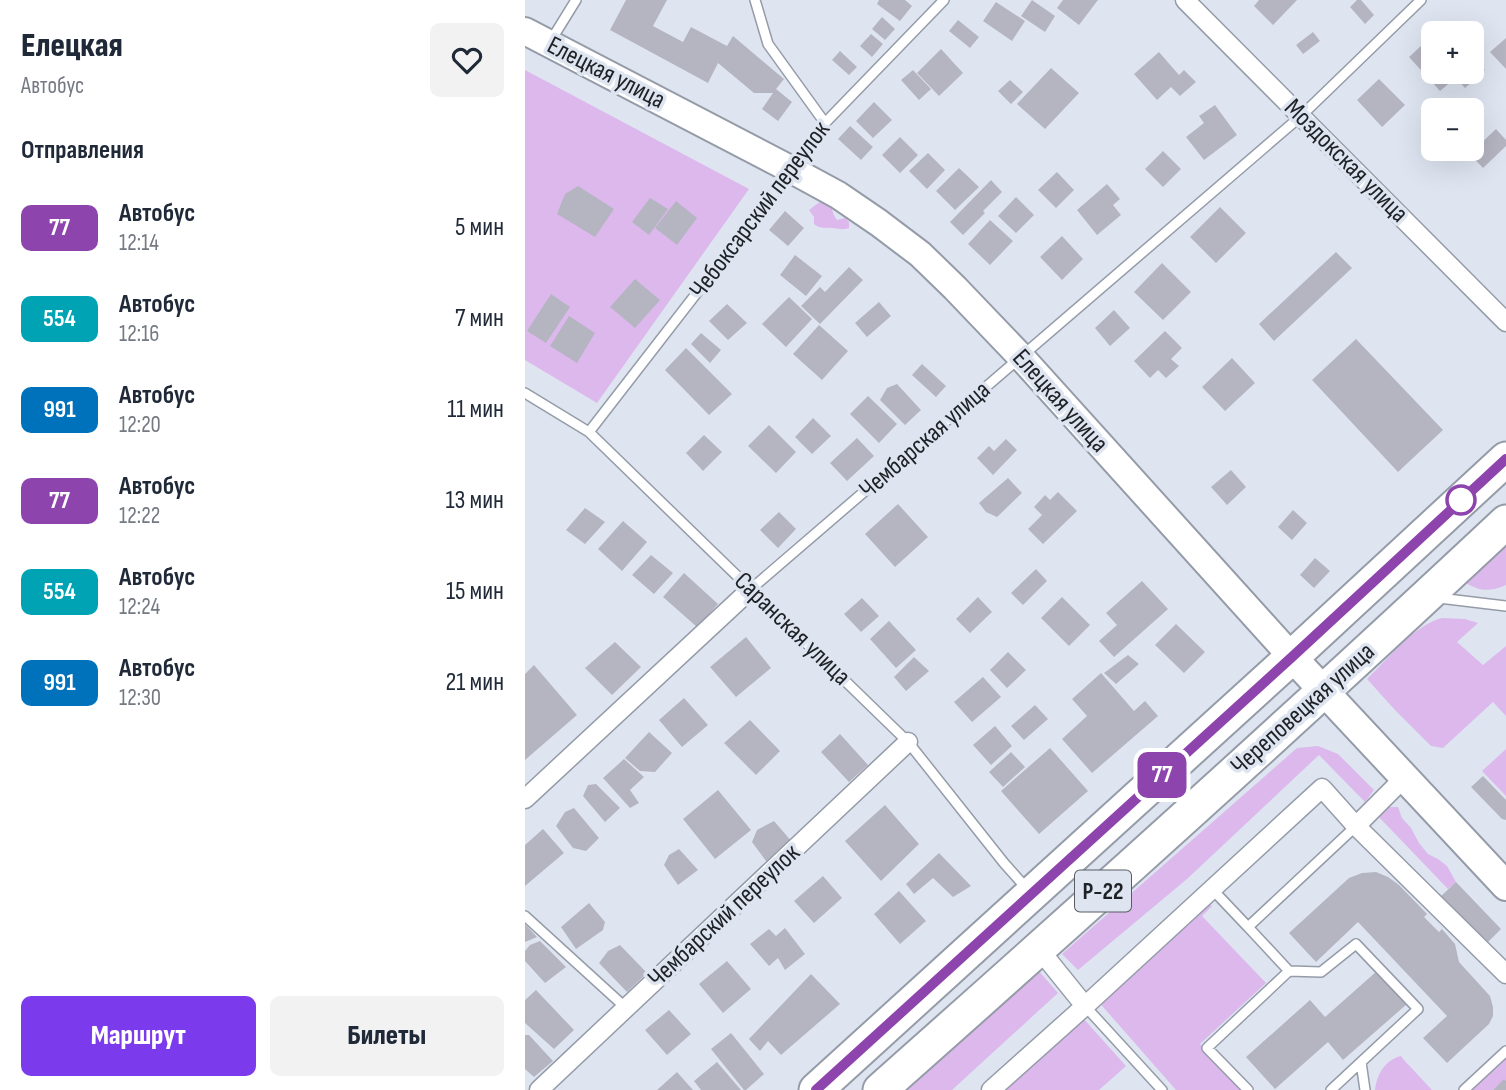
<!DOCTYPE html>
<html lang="ru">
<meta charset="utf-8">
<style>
body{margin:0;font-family:"Sofia Sans Condensed",sans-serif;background:#f2f2f3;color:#1f2937;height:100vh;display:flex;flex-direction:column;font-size:26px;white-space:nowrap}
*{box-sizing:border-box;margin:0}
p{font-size:23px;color:#747a83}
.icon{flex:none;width:38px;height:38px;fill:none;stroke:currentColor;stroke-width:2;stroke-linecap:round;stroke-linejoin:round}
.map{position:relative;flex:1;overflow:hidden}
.panel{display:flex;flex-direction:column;background:#fff;width:525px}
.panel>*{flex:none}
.badge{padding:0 14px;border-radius:10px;font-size:24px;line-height:46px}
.controls{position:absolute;left:896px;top:21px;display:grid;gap:14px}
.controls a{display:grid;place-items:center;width:63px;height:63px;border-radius:10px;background:#fff;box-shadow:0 7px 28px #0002;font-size:35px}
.map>.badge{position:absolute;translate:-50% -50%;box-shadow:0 0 0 4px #fff}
h2{padding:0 21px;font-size:26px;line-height:63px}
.round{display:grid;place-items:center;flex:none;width:74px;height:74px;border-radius:10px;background:#f2f2f3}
.headline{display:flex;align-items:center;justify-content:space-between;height:119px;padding:0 21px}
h1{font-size:33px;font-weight:800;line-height:52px}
.button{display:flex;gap:14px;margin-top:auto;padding:14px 21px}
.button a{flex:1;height:80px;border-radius:10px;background:#7c3aed;color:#fff;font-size:28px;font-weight:800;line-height:80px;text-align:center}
.button a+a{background:#f2f2f3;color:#1f2937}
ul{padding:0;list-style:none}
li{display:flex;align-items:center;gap:21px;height:91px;padding:0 21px}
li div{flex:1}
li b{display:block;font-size:26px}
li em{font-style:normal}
li .badge{min-width:77px;font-weight:700;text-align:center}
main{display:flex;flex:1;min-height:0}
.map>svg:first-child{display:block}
</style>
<main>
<section class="panel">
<div class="headline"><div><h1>Елецкая</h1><p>Автобус</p></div><a class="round"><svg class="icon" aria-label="heart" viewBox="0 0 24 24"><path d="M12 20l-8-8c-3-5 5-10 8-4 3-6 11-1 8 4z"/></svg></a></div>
<h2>Отправления</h2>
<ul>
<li><span class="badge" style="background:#8e44ad;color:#fff">77</span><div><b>Автобус</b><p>12:14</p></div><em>5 мин</em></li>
<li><span class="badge" style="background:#00a3b4;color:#fff">554</span><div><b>Автобус</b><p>12:16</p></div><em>7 мин</em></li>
<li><span class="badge" style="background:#0072bc;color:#fff">991</span><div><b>Автобус</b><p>12:20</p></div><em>11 мин</em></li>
<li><span class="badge" style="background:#8e44ad;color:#fff">77</span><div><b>Автобус</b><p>12:22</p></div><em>13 мин</em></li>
<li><span class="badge" style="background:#00a3b4;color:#fff">554</span><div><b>Автобус</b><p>12:24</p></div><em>15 мин</em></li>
<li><span class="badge" style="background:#0072bc;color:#fff">991</span><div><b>Автобус</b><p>12:30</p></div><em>21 мин</em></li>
</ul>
<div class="button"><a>Маршрут</a><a>Билеты</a></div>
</section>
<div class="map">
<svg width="981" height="1090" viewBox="0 0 981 1090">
<rect width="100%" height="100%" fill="#dee5f1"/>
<path fill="#dcb8ed" d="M0,70L224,189L72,403L0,360Z
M296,201H303C308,208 307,214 312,220L320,218L324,222V228C317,230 315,229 308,228C300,227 297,230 289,224V217L284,210Z
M981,538V585C962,593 953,591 936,580Z
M917,618L940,619L953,623L932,642L958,665L981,646V716L968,702L918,748L906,746L870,710L842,679C863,659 889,625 917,618Z
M793,746L813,754L849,790L840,802L794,755L662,879L553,970L537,954L772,748Z
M981,749V796L957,771Z
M859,807H873L877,818L886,828L894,843L903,854L913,859L922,866L931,882L923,889L851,814Z
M680,898L687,906L677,916L741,983L675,1044L715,1090H651L572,1000Z
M513,970L533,993L427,1090H383Z
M557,1017L601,1066L574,1090H476Z
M981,1054V1081L979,1080L968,1090H944Z
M876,1056L879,1060L907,1090H850C852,1074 860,1060 876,1056Z"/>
<path fill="#b5b5c2" d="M101,0H142L128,26L158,42L166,27L202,46L208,36L259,79L251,89L267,102L253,121L237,109L248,93H229L193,63L183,83L85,30Z
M354,0H380L387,6L375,21L352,4Z
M507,0L530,16L520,32L496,16Z
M538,0H573L554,25L532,8Z
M734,0H772L748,25L729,6Z
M832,0H836L849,15L840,24L825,7Z
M471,2L500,21L487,41L458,21Z
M357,17L370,29L360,40L347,29Z
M433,20L454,37L445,48L424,31Z
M788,32L795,41L778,54L771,45Z
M346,34L358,44L347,57L335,46Z
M981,38V69L965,52Z
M897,45L908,57V72H921L928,80L915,91L884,57Z
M416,49L438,73L414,96L392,73Z
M315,51L332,67L324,75L307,60Z
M634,52L654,75L659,70L671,82L655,96L646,87L632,100L609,74Z
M947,57L960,70L940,88L925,72H947Z
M526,68L554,93L520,129L492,104Z
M388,70L406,89L394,100L376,80Z
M854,79L880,105L857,127L832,100Z
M485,80L498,92L486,104L473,91Z
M349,102L367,120L348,138L331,121Z
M690,105L712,135L679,160L661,137L679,123L674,116Z
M325,126L348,147L336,160L313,139Z
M971,129L981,140V146L958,168L940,149H947V141L952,147Z
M375,137L393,155L375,173L357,155Z
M638,151L656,169L638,187L620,169Z
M403,153L420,170L402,189L384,171Z
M434,168L454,187L430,210L411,191Z
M532,172L549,190L531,208L513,190Z
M466,180L477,192L458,211L460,213L438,235L425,222Z
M582,184L595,199L588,205L596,215L572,235L552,210Z
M53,186L89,209L70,237L32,214L40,194Z
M491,197L509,215L491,233L473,216Z
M125,198L143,209L124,235L107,222Z
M151,201L172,218L152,245L130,228Z
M695,207L721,233L691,263L665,237Z
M260,211L279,228L263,246L244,230Z
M465,220L488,241L465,265L443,244Z
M537,236L558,259L537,280L515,257Z
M811,252L827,268L749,341L734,324Z
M270,255L297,276L281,296L255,275Z
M637,263L666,292L638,320L609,292Z
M324,267L338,280L295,324L276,306L295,287L300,292Z
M110,279L135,300L110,328L85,307Z
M26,294L45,307L21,343L2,331Z
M264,297L287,319L261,347L237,324Z
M354,302L366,316L342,337L330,323Z
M202,304L222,323L203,340L184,321Z
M589,310L605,328L585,346L570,328Z
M44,316L70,333L52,363L25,346Z
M294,325L323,351L297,380L268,354Z
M640,331L657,348L646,359L654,366L641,378L633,370L625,378L609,361Z
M176,333L196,350L185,363L166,344Z
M831,339L918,430L873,472L787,380Z
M161,348L207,394L184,415L140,370Z
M707,358L730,383L700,411L677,387Z
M397,364L421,386L411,397L387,375Z
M372,384L396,410L380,425L355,400L362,388Z
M343,396L372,424L354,443L325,414Z
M288,418L306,436L287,454L270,437Z
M244,425L271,452L251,473L223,446Z
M179,435L197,452L178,471L161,453Z
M332,438L349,456L322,481L305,463Z
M481,439L492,450L468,475L452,458L464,446L469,451Z
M706,470L721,487L702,505L686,487Z
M483,478L497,493L472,517L461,512L454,503Z
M533,492L552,511L518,544L503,529L517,515L509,507L520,495L525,500Z
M373,504L403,537L370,567L340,534Z
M60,508L80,522L60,544L41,530Z
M768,510L782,523L767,540L753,527Z
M254,512L271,529L253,548L235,530Z
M98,521L122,542L97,571L73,549Z
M126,555L148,573L129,594L107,575Z
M790,558L805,571L789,588L775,575Z
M511,569L522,581L498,605L486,593Z
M159,573L193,604L172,627L138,597Z
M617,581L643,609L589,657L574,641L592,625L581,613Z
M453,597L467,612L445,633L431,619Z
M537,597L565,625L544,646L516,618Z
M337,598L354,616L336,632L319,614Z
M364,621L391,650L371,668L345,639Z
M651,624L680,652L659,673L630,645Z
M221,637L246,668L211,697L185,667Z
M90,642L116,667L87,695L60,668Z
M483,652L501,670L482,688L465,670Z
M603,655L614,664L591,684L579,673Z
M389,657L404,671L381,691L369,677Z
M9,665L52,715L0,760V674Z
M576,673L609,711L620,701L633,716L567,773L537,739L562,716L547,699Z
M458,677L476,697L447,722L429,702Z
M159,698L183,725L157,747L134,720Z
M510,705L523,719L499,740L486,726Z
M225,720L255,751L231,775L199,743Z
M470,726L487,746L466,765L448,745Z
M124,732L147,753L130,772L115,771L100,758Z
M315,734L343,765L324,782L296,752Z
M525,748L563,791L514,834L476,791Z
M486,752L500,767L478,787L464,772Z
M99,759L119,777L105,790L114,803L105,808L78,778Z
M958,776L981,800V820L977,819L946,787Z
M71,784L95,808L80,822L58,796L63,785Z
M193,790L226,830L190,859L158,819Z
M360,805L394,844L356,881L320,841Z
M49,808L74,838L61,851L48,848L31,826L40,812Z
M249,821L268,843L244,865L227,842L232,830Z
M18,829L39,853L0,886V845Z
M154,849L173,870L153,885L139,865L144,855Z
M414,853L446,886L428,897L408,878L389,894L381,884Z
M851,872L863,877L874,885L902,914L899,917L914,932L917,929L930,944L934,962L965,996L968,1007V1016L964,1024L922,1063L898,1038L922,1016L833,922L791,962L764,933L824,878L837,873Z
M298,876L317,898L289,923L269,901Z
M931,882L976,929L961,944L915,897Z
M374,891L401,921L375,944L349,914Z
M64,903L80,922L78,930L51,949L36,927Z
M0,924L12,937L0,942Z
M260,928L280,954L260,970L253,958L244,966L225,944L244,929L251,936Z
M15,941L41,967L20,983L0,961V951L5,945Z
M95,945L122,973L102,992L74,963L83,951Z
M202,961L226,989L198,1013L174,984Z
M852,971L882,1004L818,1060L803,1042L750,1089L721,1057L785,1000L800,1017Z
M286,974L315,1004L256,1055L243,1041L235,1051L224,1039Z
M11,990L49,1030L29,1049L0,1023V1000Z
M144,1010L166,1034L142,1055L120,1030Z
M206,1033L239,1074L221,1090H219L186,1049Z
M0,1035H4L28,1061L9,1077L0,1069Z
M192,1062L216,1090H176L169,1081Z
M152,1072L168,1090H132Z
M979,1079L981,1081V1090H968Z"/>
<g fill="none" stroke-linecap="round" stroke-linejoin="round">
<defs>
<path id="lane" d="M230,0L243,44L300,123
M25,42L51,0
M0,393L64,432L383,742L479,863L503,890
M64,432L267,170L300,123L419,0
M226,589L776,116L896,0
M914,598L981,606
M687,889L723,927L831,826
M0,916L101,1008
M723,927L764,971
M560,1006L637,1090
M836,1062L840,1090
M723,1090L682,1048L764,971L796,972L831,944L893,1009L806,1090
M939,1090L981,1051"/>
<path id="street" d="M660,0L981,322
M0,799L226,589
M831,826L880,777
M514,949L560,1006
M14,1090L383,742
M466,1090L560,1006L797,788L831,826L981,974"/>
<path id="secondary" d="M0,31L267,170L313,195L354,223L395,254L430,288L496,357L767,657"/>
<path id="primary" d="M767,657L981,886"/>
<path id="highway" d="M291,1090L767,657L981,459
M355,1090C566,903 775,715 981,522"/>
</defs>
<use href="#lane" stroke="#959ca8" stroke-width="12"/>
<use href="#street" stroke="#959ca8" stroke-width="21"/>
<use href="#secondary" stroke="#959ca8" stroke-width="30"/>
<use href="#primary" stroke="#959ca8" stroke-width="32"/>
<use href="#highway" stroke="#959ca8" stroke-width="37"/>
<use href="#lane" stroke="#fff" stroke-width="9"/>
<use href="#street" stroke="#fff" stroke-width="18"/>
<use href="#secondary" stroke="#fff" stroke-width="26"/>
<use href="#primary" stroke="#fff" stroke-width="28"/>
<use href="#highway" stroke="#fff" stroke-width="33"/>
</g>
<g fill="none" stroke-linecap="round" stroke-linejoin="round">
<defs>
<path id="line" d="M291,1090L767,657L981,459"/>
</defs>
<use href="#line" stroke="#fff" stroke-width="16"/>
<use href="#line" stroke="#8e44ad" stroke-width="10"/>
</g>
<circle fill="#fff" stroke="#8e44ad" stroke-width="3.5" cx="936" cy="500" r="14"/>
<g text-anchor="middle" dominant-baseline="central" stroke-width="7" stroke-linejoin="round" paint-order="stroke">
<rect fill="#dee5f1" stroke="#585c62" stroke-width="2" x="550" y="870.5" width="56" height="41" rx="5"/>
<g font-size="24" font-weight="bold" fill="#1e2125">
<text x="578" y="891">Р-22</text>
</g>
<g font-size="26" fill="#1e2125" stroke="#dee5f1">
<text transform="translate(81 73) rotate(27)">Елецкая улица</text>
<text transform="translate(821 161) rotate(45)">Моздокская улица</text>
<text transform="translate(235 210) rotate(-53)">Чебоксарский переулок</text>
<text transform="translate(535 401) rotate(48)">Елецкая улица</text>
<text transform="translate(400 440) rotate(-41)">Чембарская улица</text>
<text transform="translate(267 629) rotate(44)">Саранская улица</text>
<text transform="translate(778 709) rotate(-42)">Череповецкая улица</text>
<text transform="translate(199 916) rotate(-43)">Чембарский переулок</text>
</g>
</g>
</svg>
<div class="controls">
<a>+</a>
<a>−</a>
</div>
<b class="badge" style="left:637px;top:775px;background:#8e44ad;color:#fff">77</b>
</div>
</main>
